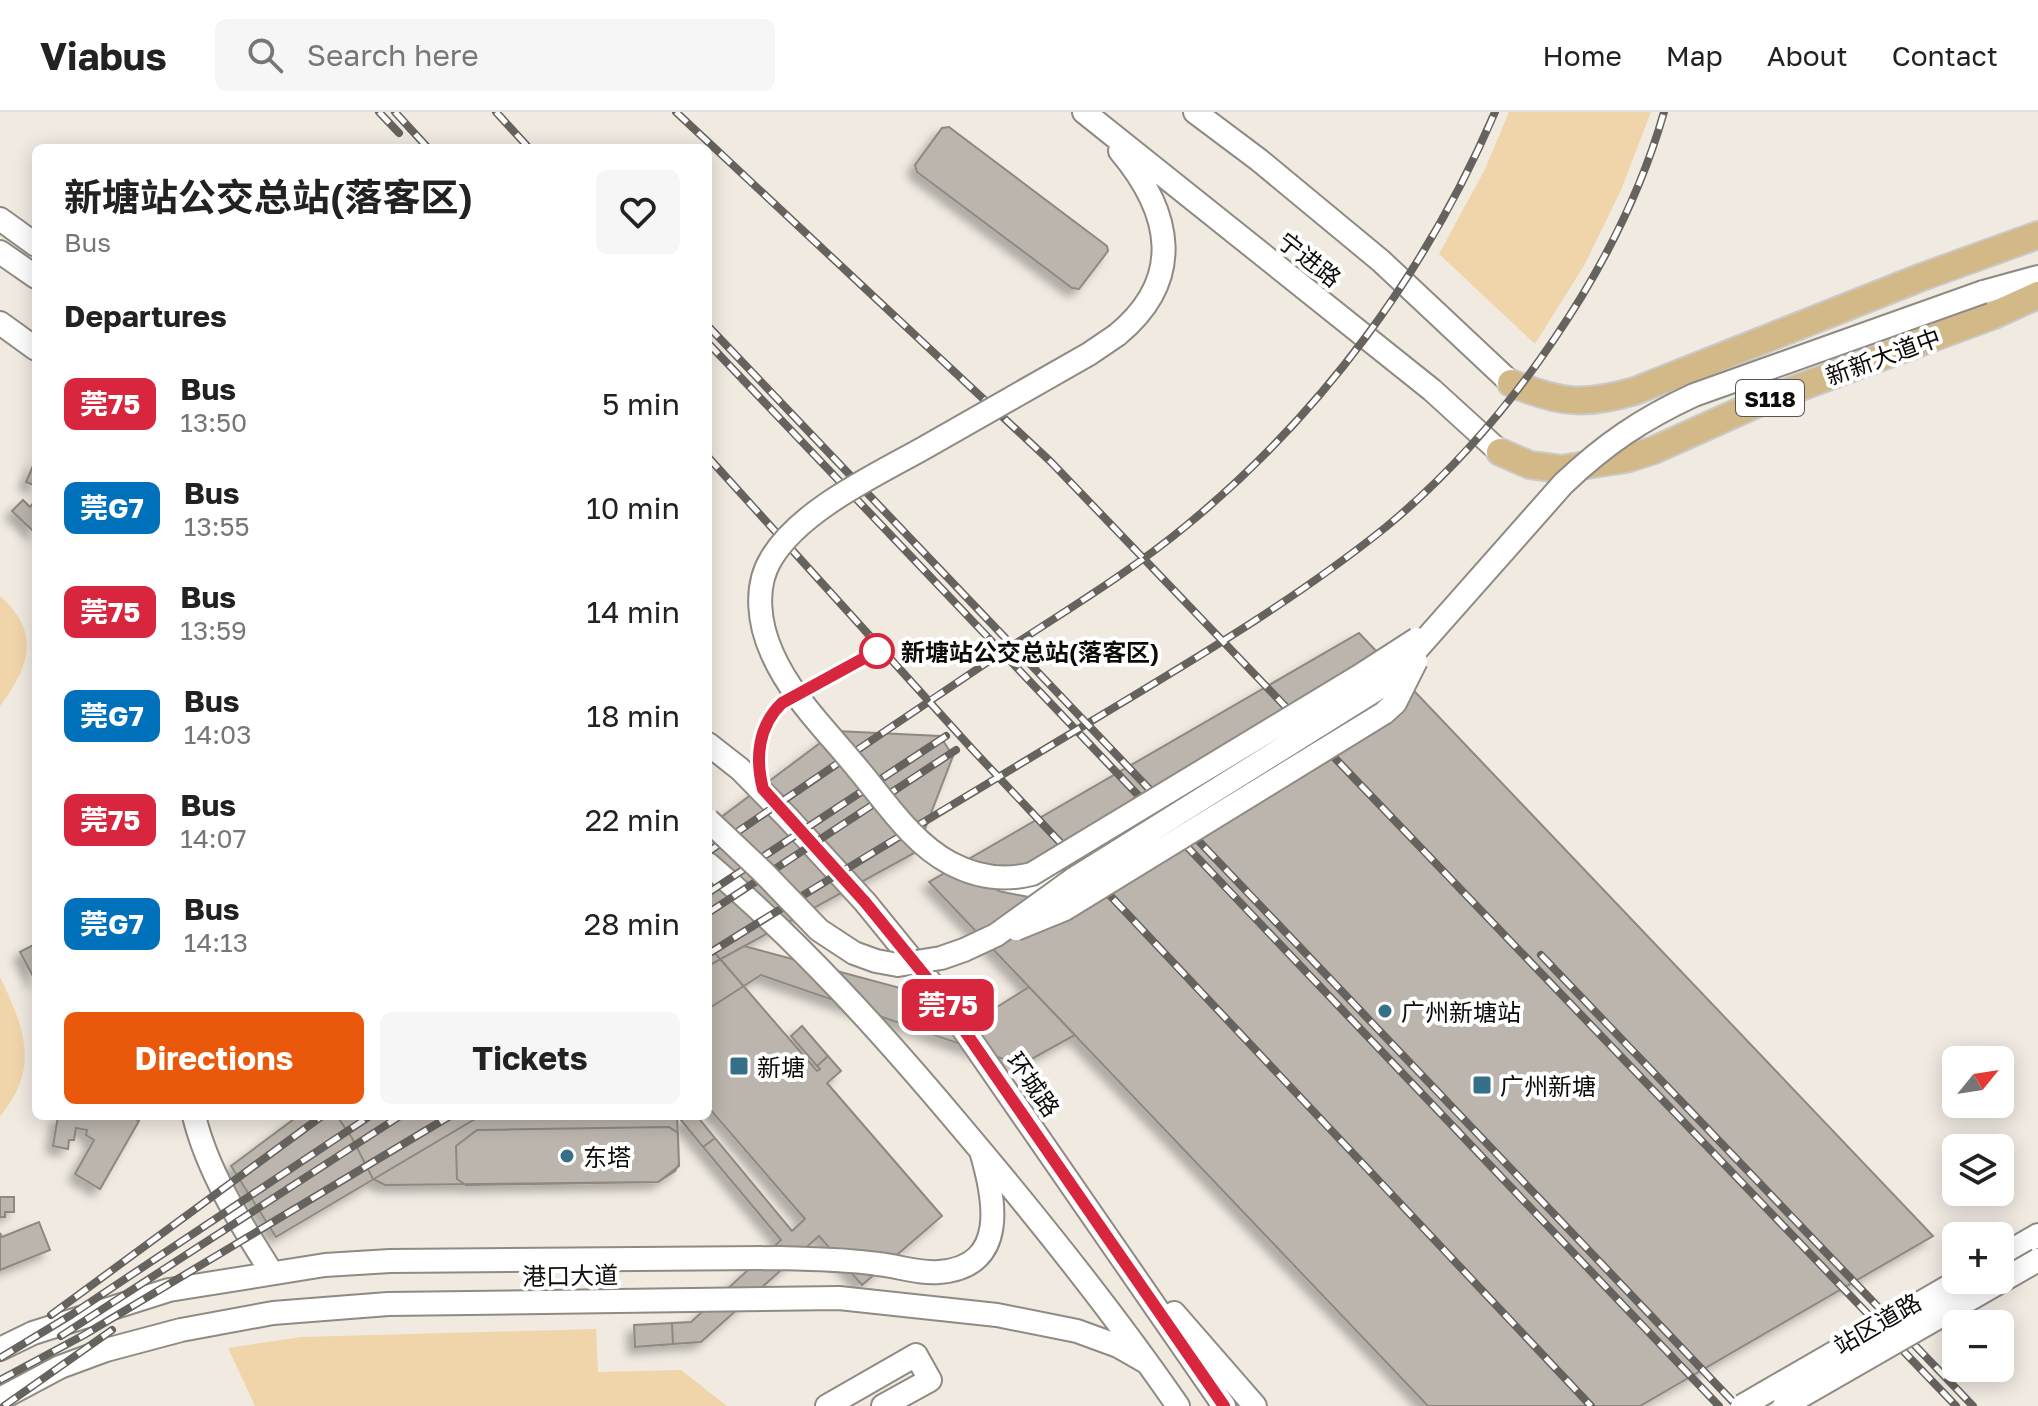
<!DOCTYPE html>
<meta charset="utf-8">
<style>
body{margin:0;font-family:"Golos Text","Noto Sans SC",sans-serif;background:#f6f6f6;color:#222;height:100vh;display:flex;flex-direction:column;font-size:30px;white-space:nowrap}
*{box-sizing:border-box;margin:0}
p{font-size:26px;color:#767676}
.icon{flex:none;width:44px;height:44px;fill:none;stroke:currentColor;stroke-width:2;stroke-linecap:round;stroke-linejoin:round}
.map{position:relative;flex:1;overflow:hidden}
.details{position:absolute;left:32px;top:32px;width:680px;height:976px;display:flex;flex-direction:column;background:#fff;border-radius:12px;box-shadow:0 4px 20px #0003}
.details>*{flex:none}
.badge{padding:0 16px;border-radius:12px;font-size:28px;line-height:52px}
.needle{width:52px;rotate:60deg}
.controls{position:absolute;left:1942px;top:934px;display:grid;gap:16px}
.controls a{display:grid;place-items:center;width:72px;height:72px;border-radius:12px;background:#fff;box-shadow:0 4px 20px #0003;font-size:40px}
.map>.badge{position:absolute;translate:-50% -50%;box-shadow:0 0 0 4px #fff}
h2{padding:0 32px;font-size:30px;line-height:72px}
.round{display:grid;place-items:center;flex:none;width:84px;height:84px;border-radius:12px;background:#f6f6f6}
.head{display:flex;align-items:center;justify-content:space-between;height:136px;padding:0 32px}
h1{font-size:38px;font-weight:700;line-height:60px}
.action{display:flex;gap:16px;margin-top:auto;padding:16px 32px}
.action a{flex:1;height:92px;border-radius:12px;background:#ea580c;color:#fff;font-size:32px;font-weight:700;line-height:92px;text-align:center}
.action a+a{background:#f6f6f6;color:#222}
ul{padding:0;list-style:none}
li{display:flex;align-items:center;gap:24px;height:104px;padding:0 32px}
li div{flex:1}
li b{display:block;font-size:30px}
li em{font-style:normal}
li .badge{min-width:88px;font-weight:700;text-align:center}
header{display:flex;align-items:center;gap:48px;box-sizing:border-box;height:112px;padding:0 40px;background:#fff;border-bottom:2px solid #e0e0e0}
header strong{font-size:38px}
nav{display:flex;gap:44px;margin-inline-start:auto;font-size:28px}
.search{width:560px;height:72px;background:#f6f6f6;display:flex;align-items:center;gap:20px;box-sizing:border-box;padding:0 28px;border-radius:12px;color:#767676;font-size:30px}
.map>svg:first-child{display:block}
</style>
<header>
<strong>Viabus</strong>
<div class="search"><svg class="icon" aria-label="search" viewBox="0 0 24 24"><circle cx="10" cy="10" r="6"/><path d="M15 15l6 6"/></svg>Search here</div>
<nav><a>Home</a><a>Map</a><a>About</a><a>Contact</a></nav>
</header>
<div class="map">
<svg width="2038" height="1294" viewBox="0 0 2038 1294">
<defs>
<filter id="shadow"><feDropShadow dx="-7" dy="7" stdDeviation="4" flood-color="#0004"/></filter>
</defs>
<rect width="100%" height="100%" fill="#f0eae1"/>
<path fill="#f0d5ab" d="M1509,0H1651L1621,78L1585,152L1535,232L1439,142L1485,57Z
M0,484C42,521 29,555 0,594Z
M0,865C24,915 41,956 0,1004Z
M596,1217L598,1260L681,1258L727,1294H255L228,1236L301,1225Z"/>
<path fill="#bbb5ad" stroke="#8d8880" stroke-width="2" filter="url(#shadow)" d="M949,15L1107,134L1108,139L1079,177L1072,176L917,60L915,53L942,16Z
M36,347V374L26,370Z
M23,388L30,395L33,391L36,394V422L12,399Z
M1359,521L1933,1124L1640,1294H1428L929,770Z
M836,619L940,624L953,644L916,740L708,854V715Z
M33,833L36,839V870L20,840Z
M708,833L817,959L820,957L817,954L828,944L841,959L827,971L942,1104L862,1173L819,1124L701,1230L673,1232L672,1211L691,1210L781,1128L703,1035L715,1026L792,1119L805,1107L708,995Z
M744,834L989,900L1029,875L1075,923L1028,949L1012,950L761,863L708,897V854Z
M802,914L828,944L817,954L791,924Z
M58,1004H130L139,1009L100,1077L75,1062L94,1028L86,1023L87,1018L76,1016L74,1028H69L68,1037L53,1034Z
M298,1004H480L276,1125L231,1054Z
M337,1004H677L679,1052L675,1059L658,1070L385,1073L373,1067L352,1026Z
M685,1004H697L715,1026L703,1035L681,1008Z
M669,1015L678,1021L679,1054L658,1070L466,1073L457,1067L456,1034L477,1018Z
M0,1085H14V1100H5V1105H0Z
M39,1110L50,1138L0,1158V1121L2,1125Z
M672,1211L673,1232L635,1235L634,1213Z"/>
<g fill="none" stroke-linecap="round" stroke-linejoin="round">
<defs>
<path id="secondary" d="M1084,0L1432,278L1500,340
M1195,0L1259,48L1381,149L1511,271
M0,107L36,133
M0,140L36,165
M1983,180L2038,165
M0,211L36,237
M1117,223C1185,167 1172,101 1120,39
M708,632L740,657L788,706L865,790L935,876L1224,1294
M708,752C801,831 883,922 961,1015C1037,1105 1111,1197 1178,1294
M1004,768L1035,774L1075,766
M194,1004C208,1061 241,1112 272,1161
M2000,1145L2038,1123
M1174,1201L1255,1294
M0,1237L33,1221L169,1178L325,1153L390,1149L780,1146C813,1147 845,1147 878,1152C898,1154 919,1162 939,1160C1009,1155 995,1086 981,1039
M0,1287L60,1255L106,1238L181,1218L273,1201L388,1192L839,1186L997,1203L1077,1219L1118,1234L1146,1250
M827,1294L916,1243L930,1268L883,1294"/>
<path id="primary" d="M1511,271C1559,291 1584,294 1635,279L1922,165L2038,123
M1500,340L1530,353L1561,357L1626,347L1654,338L1763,289L1994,203L2038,183"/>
</defs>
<use href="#secondary" stroke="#8f8a82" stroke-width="26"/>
<use href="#primary" stroke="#cacac9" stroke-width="30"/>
<use href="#secondary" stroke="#fff" stroke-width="22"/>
<use href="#primary" stroke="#d4b988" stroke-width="26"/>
<defs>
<path id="rail" d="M379,0L399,21
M395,0L428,36
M496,0L529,36
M676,0L1051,350L1956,1294
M708,214L1737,1294
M708,231L1719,1294
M708,345L973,638L1591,1294
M708,740C804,674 901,608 998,543C1062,501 1129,461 1187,413C1322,302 1427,159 1495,0
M708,781L946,624
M708,801L956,638
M708,842C834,763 962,687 1090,610C1191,549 1294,489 1386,415C1507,315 1621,152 1664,0
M1541,843L1973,1294
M51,1203L322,1004
M61,1224L400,1004
M0,1246L71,1203L370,1004
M0,1268L84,1223L450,1004
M4,1294L112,1218"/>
</defs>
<use href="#rail" stroke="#66635e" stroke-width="8"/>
<use href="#rail" stroke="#fff" stroke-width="5" stroke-dasharray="15" stroke-linecap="butt"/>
<defs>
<path id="secondary-bridge" d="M1117,223L1089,242C1036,272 984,302 931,332C881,361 801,396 771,447C754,475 759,512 772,541C791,585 828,620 858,657C885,689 912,731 950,751C976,765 1004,769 1032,762L1358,565L1417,527
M708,708L763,760L819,818L854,841L876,849L898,853L941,846L964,838L996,823L1075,766L1387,571L1563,372C1605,332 1642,307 1694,283L1983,180
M1016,817L1065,797L1384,601L1395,591L1416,549
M1742,1294L1960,1168
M1784,1294L2038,1148"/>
</defs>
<use href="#secondary-bridge" stroke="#8f8a82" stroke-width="26" stroke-linecap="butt"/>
<use href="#secondary-bridge" stroke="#fff" stroke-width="22"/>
</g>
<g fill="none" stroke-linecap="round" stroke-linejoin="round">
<defs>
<path id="line" d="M877,539L782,591C758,614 755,646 763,677L865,790L935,876L1224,1294"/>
</defs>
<use href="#line" stroke="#fff" stroke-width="18"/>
<use href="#line" stroke="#d7263d" stroke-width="12"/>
</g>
<circle fill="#fff" stroke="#d7263d" stroke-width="4" cx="877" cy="539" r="16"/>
<g fill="#356f88" stroke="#fff" stroke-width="3">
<circle cx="1385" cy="899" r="8"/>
<rect x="729" y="944" width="20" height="20" rx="4"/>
<rect x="1472" y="963" width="20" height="20" rx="4"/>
<circle cx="567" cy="1044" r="8"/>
</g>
<g text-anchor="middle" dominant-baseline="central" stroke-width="8" stroke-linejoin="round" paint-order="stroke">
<rect fill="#fff" stroke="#565553" stroke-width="2" x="1736" y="268" width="68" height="36" rx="6"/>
<g font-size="22" font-weight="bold" fill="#0d0c09">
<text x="1770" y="286">S118</text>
</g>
<g font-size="24" fill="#0d0c09" stroke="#fff">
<text transform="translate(1310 147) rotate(38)">宁进路</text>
<text transform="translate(1883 244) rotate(-20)">新新大道中</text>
<text transform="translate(1034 972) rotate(55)">环城路</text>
<text transform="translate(570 1163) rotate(-1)">港口大道</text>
<text transform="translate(1877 1211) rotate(-30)">站区道路</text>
</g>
<g font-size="24" font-weight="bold" fill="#0d0c09" stroke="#fff" text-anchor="start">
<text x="901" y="539">新塘站公交总站(落客区)</text>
</g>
<g font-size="24" fill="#0d0c09" stroke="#fff" text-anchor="start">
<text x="1401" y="899">广州新塘站</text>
<text x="757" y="954">新塘</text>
<text x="1500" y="973">广州新塘</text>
<text x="583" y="1044">东塔</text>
</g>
</g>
</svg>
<div class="controls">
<a><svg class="needle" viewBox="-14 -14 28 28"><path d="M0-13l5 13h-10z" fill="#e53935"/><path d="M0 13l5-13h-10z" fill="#767676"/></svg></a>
<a><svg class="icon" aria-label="layers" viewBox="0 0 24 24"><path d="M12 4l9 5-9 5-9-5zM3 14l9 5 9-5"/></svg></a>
<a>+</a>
<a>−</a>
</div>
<b class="badge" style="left:948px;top:893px;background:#d7263d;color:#fff">莞75</b>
<section class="details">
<div class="head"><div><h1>新塘站公交总站(落客区)</h1><p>Bus</p></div><a class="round"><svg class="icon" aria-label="heart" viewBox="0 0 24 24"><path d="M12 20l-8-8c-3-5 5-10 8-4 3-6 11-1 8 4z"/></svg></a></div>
<h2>Departures</h2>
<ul>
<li><span class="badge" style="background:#d7263d;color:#fff">莞75</span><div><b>Bus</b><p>13:50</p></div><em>5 min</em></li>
<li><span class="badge" style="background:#0072bc;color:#fff">莞G7</span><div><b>Bus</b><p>13:55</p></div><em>10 min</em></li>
<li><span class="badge" style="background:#d7263d;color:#fff">莞75</span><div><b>Bus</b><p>13:59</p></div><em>14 min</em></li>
<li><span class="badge" style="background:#0072bc;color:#fff">莞G7</span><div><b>Bus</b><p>14:03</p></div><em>18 min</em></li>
<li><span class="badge" style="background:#d7263d;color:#fff">莞75</span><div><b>Bus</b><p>14:07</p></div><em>22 min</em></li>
<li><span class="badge" style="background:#0072bc;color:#fff">莞G7</span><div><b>Bus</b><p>14:13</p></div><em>28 min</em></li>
</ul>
<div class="action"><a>Directions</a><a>Tickets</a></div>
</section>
</div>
